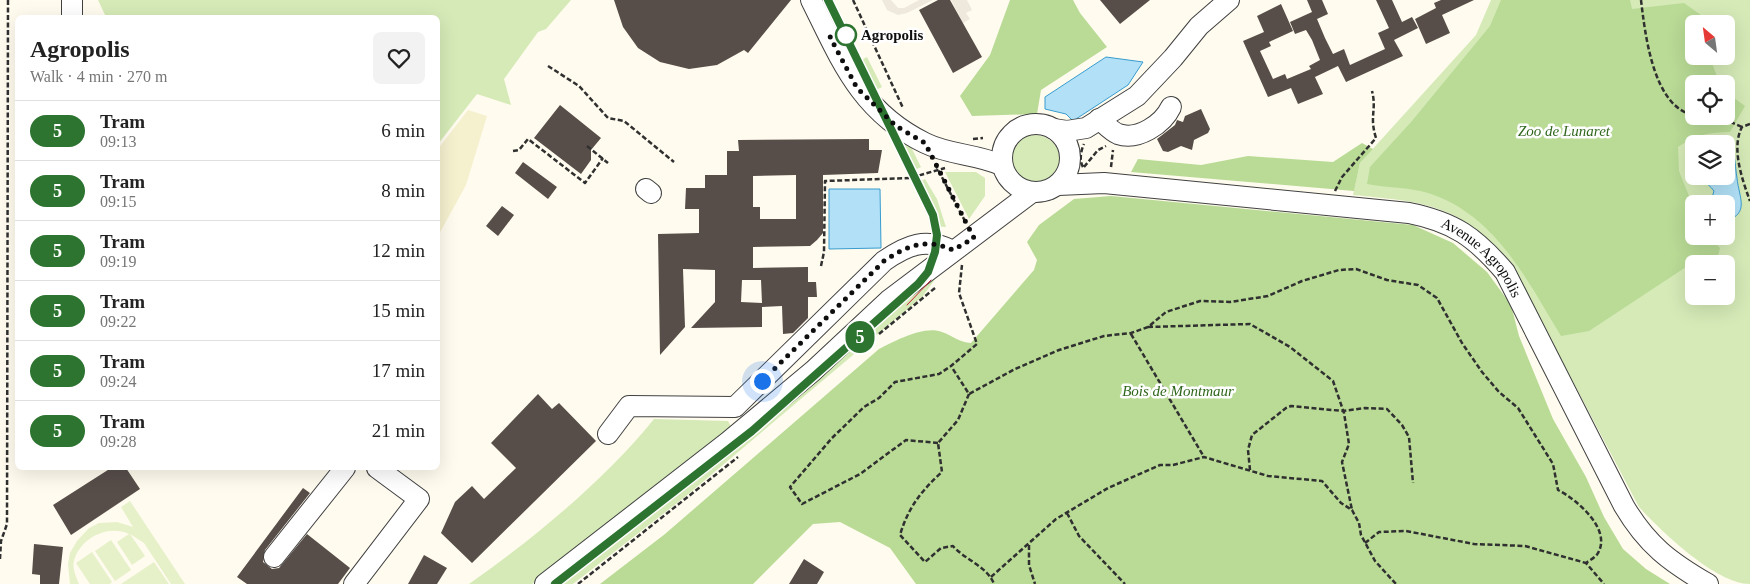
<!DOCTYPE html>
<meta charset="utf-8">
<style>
body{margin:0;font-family:"Times New Roman",serif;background:#f2f2f2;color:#222;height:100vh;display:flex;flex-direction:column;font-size:19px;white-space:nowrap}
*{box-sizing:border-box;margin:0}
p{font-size:16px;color:#767676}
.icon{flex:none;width:28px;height:28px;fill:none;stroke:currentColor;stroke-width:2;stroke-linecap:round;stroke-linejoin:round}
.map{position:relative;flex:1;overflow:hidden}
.panel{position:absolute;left:15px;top:15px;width:425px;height:455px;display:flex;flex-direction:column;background:#fff;border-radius:8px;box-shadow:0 5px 20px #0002}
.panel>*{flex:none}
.badge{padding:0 10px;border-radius:16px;font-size:18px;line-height:32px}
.needle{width:32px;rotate:331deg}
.buttons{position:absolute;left:1685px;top:15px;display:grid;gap:10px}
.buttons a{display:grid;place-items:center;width:50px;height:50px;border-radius:8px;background:#fff;box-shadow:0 5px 20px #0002;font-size:25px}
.you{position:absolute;width:25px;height:25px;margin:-12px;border:4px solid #fff;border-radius:50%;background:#1a73e8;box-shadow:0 0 0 8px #1a73e833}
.map>.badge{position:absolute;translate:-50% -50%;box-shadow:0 0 0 2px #fff}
.round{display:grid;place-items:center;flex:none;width:52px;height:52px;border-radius:8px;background:#f2f2f2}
.summary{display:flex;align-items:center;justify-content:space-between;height:85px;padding:0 15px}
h1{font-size:24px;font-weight:700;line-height:38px}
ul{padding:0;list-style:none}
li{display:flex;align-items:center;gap:15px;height:60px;padding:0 15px;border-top:1px solid #e0e0e0}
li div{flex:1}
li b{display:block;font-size:19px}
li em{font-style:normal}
li .badge{min-width:55px;font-weight:700;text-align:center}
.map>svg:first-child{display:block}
</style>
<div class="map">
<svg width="1750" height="584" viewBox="0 0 1750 584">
<rect width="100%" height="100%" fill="#fffbee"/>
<path fill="#f5f0ce" d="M468,110L487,116L466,185L438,236V149Z"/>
<path fill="#d5eab7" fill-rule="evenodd" d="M98,0H571L546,29L538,32L504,79L511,105L477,94L438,144V18L106,17Z
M1491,0H1750V584C1716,584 1661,531 1639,507L1513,268C1465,205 1427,202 1353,195L1360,163L1476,35ZM1694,24H1726V56H1694ZM1694,84H1726V116H1694ZM1694,144H1726V176H1694ZM1694,204H1726V236H1694ZM1694,264H1726V296H1694Z
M867,57L882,87L870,93L855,63Z
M885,126L909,143L921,167L909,173Z
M1010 160a25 25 0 1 1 50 0a25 25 0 1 1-50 0Z
M945,172H976L985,178V196L969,219Z
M925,179L937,199L946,227L930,226L927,213L915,184Z
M938,275L923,296L686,496L573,584H551L858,335Z
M654,419L728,421L733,430L626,508L532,584H469C533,539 605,480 654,419Z"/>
<path fill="#b9db96" d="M1010,0H1073L1080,13L1107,47L1041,90L1037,114L972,116L960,96L990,55Z
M1501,0H1630L1632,9L1684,3L1701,15L1705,24H1694V56H1714L1713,66L1720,84H1694V116H1726V92L1745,106L1730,132C1710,132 1695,135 1678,147L1679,171L1689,196H1700L1699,204H1694V236H1709L1720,248L1716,264L1689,265L1589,331L1561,336C1527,280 1495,214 1428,193C1409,187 1386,188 1367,184L1370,167L1412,121L1490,26Z
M1362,143L1373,149L1360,163L1354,191L1131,172L1138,159L1201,165L1248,156L1333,162Z
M1111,196L1413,225L1453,243L1487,272L1511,305L1519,336L1553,419L1586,477L1604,517L1623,549L1646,569L1670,584H916L890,548L840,522L813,524L753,584H600L665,534L879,349C895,341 924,325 942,332C953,336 959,342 971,343L1034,270L1037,260L1027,242L1039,225L1074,199Z"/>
<path fill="#e6f1c9" d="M130,501L185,584H171L144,543L130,534L145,556L132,565L117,542L129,534C108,524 80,538 74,561C72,568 76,577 79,584H70L68,564L70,553L77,541L89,528L99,523L117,522L133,527L121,507Z
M111,540L131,570L115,581L95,551Z
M92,552L112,582L110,584H90L76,563Z
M154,562L169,584H121Z"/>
<path fill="#efe9dd" d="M882,0H891L898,8H904L919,0H933L907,13L898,15L887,10Z
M951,0H967L972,10L966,13L970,19L963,23Z"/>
<path fill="#b2e1f7" stroke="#389ccf" d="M1106,57L1143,62L1128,85L1073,121L1066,114L1045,109V97Z
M1726,146L1731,147C1736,158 1735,167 1737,178C1739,198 1750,213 1726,221V204H1710L1714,191C1700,172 1681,182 1691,148L1694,147V176L1711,180L1717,176H1726Z
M829,189H880L881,248L829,249Z"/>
<path fill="#574e4a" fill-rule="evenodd" d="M614,0H791L748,53L744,50L717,65L689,69L660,62L638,48L623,27Z
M938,0H950L982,57L953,73L919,10Z
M1100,0H1150L1120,24Z
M1307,0H1322L1328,14L1317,19L1325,38L1333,54L1344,49L1350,65L1385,49L1378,33L1389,28L1376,0H1392L1402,22L1412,17L1418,28L1394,40L1403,56L1346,82L1338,66L1315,77L1314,75L1323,94L1298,104L1291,88L1268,97L1243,41L1264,32L1257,16L1281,4L1293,31L1269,42L1271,46L1260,51L1273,79L1285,74L1287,79L1311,69L1309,66L1320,60L1312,40L1306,30L1295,34L1290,22L1312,12Z
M1441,0H1474L1442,15L1450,33L1426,44L1415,19L1436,8L1434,3Z
M560,105L601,138L591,150V160L581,174L534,138Z
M1201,109L1210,129L1208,133L1194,140L1192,150L1181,146L1168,152L1163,151L1157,139L1175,125L1177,120L1183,122L1185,116Z
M869,139V150H882L878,173L823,175V233L817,240L810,246L753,247V268L808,267V282H816L817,297H808V318L793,333L783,334L782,306L762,307V327L691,328L715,302V270L683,269L685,327L660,355L658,234L699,233V209H685L686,188H705V175H727V151H739L738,140ZM796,175V219H760V207H753V176ZM742,280H761L762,303L741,302Z
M523,162L557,187L548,199L515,173Z
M502,206L514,215L498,236L486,226Z
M538,394L552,409L559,403L596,441L472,563L441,533L455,502L472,486L484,499L516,468L491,443Z
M111,468H126L140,489L71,535L53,505Z
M303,488L310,493L265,550L263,562L272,569L279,568L307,534L350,568L338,584H247L237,577Z
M34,544L63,547L59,584H40V575L32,574Z
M424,555L447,568L437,584H408Z
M804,559L824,572L817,584H789Z"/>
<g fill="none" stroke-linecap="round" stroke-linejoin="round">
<defs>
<g id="minor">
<path d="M72,0V18"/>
<path d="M811,0C841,60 860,111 925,143C949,155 977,154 1001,165"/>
<path d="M1099,119C1105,124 1111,131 1118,134C1138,141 1163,124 1171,107"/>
<circle cx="1036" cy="158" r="34"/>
<path d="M1054,129L1067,131L1086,128L1137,96L1173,58L1199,26L1229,0"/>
<path id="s1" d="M1058,185L1104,183L1409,213C1454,222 1475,237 1505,272L1624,506C1647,545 1670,562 1708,584"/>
<path d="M646,189L651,193"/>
<path d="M608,434L629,406L735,407L884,261C907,245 926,237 953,251"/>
<path d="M274,557L345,468"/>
<path d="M354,584L419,499L377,468"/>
<path d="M545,584L728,442L813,371L889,300L1031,193"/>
</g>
</defs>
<use href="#minor" stroke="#414141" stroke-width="22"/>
<path stroke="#303030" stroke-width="2.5" stroke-dasharray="5 2.5" stroke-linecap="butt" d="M853,0L903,108
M1641,0C1645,33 1653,108 1694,115
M548,66L579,86L608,118L624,121L674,162
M1701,116L1726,120L1742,127
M1750,124L1742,127C1731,148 1742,179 1750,201
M973,139L983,138
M587,146L608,163
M513,151L519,150L528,139L585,183L603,158
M935,164L966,223
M1083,167C1079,161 1081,150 1084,144
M1084,167L1098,150L1106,146
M1111,167L1113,150
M1335,191L1342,177L1376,138C1369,116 1377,110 1372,91
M962,265L959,293L977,344L951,366L969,394L1015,369L1059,350L1104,336L1131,333L1148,327L1166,312L1200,301L1230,302L1268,296L1302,281L1339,270L1356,269L1387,280L1418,285L1437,298L1462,343L1482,372L1499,392L1518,408L1553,464L1558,490C1576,499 1612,529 1598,553C1596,557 1590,560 1586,563L1604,584
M821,266L824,252L825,181L910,178L945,168
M1148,327L1250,324L1290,347L1333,381L1344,413L1349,444L1342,462L1352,510
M879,334L935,288
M1131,334L1204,457
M969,394L958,420L938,443L942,472C921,491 908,508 900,535L925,562L941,548L953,546C965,560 987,566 994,584
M938,443L906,440L860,474L802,504L790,487L832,438L864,407L879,398L895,382L939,374L951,366
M1250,470L1248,450L1252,435L1286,408L1291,406L1343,411L1365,408L1387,409L1402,425L1409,437L1413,483
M1067,513L1079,536L1125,584
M1365,543L1379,532L1406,531L1474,544L1525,546L1586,563
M1029,545V565L1035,584
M0,559L1,541L7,524L8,0
M991,577L1056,519L1108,488L1160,465H1173L1204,457L1268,476L1322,481L1341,503L1352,510L1359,523L1361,535L1375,561L1396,584
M578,584L738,457"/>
<use href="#minor" stroke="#fff" stroke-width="20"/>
<path stroke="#c02334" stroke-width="1" d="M907,305L931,280
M555,584L752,431L918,284L928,271L935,252L937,235L933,215L828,0"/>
</g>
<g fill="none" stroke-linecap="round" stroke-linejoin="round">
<defs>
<path id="line" d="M555,584L752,431L918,284L928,272L935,252L937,235L933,215L828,0"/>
</defs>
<use href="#line" stroke="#fff" stroke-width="11"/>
<use href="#line" stroke="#2d7431" stroke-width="8"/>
<path stroke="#0e0e0e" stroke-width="5" stroke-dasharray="0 9" d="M762,381L884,261C908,245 926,238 953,250L974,238L925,143L896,126L857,88L830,37L846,35"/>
</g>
<circle fill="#fff" stroke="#2d7431" stroke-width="2.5" cx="846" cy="35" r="10"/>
<g text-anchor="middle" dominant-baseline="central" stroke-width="5" stroke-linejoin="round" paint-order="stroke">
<g font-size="15" font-weight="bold" fill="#0e0e0e" stroke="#fff" text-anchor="start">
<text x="861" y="35">Agropolis</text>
</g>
<g font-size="15" font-style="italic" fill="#30671d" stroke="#fff">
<text x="1564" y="131">Zoo de Lunaret</text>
<text x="1178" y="391">Bois de Montmaur</text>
</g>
<g font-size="15" fill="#0e0e0e" stroke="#fff">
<text stroke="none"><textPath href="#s1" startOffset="441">Avenue Agropolis</textPath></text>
</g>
</g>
</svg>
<div class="buttons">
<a><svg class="needle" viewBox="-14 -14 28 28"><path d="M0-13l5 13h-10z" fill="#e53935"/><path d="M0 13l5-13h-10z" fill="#767676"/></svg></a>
<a><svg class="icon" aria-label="locate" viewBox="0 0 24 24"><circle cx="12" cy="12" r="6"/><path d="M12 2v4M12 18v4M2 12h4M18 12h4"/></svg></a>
<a><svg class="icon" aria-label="layers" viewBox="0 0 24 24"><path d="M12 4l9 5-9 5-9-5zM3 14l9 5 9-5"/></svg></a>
<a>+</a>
<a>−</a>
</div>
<div class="you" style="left:762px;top:381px"></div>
<b class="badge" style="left:860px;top:337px;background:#2d7431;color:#fff">5</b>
<section class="panel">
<div class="summary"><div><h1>Agropolis</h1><p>Walk · 4 min · 270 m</p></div><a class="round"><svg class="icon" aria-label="heart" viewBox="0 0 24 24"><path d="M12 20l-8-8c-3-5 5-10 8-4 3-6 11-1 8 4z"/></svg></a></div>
<ul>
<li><span class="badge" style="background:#2d7431;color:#fff">5</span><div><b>Tram</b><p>09:13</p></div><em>6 min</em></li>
<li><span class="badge" style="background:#2d7431;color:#fff">5</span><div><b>Tram</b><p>09:15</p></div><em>8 min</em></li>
<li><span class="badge" style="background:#2d7431;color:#fff">5</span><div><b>Tram</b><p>09:19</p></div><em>12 min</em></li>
<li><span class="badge" style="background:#2d7431;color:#fff">5</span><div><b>Tram</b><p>09:22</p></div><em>15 min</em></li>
<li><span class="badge" style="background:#2d7431;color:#fff">5</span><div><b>Tram</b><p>09:24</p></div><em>17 min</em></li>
<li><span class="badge" style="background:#2d7431;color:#fff">5</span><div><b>Tram</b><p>09:28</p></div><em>21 min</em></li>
</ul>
</section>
</div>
